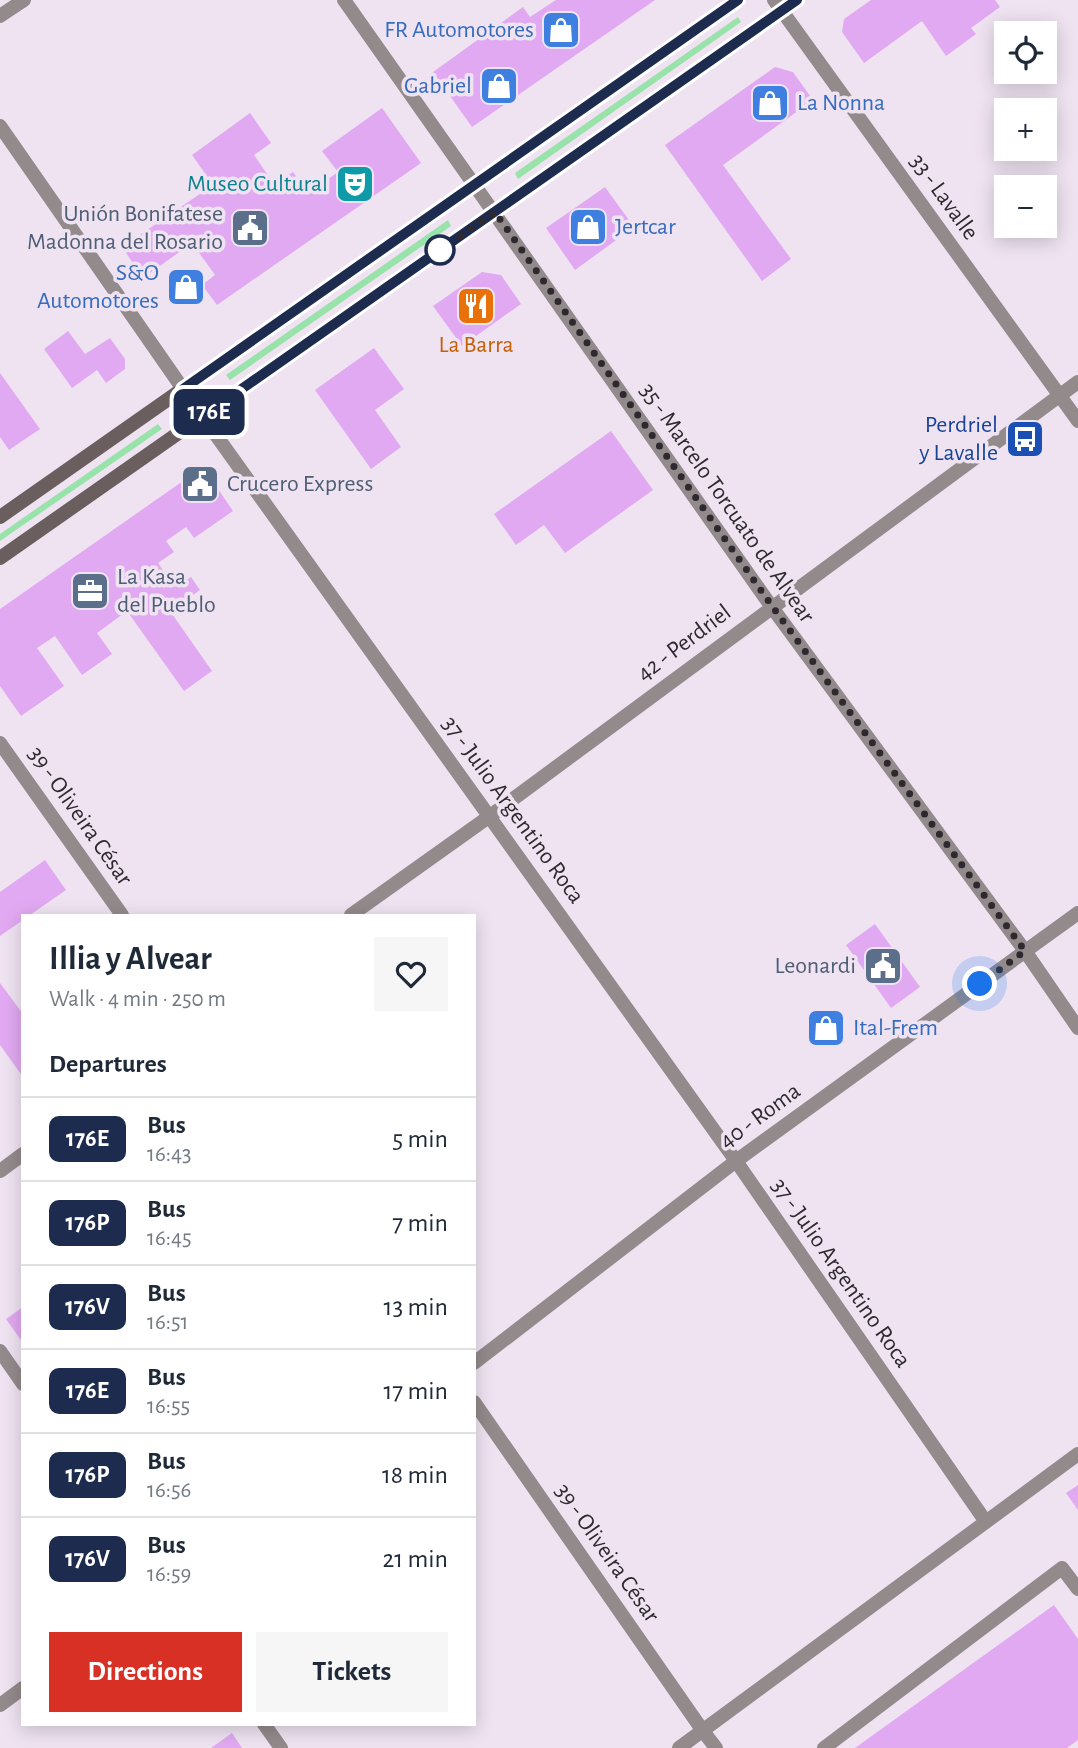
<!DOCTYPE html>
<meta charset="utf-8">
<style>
body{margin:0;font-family:"Alegreya Sans",sans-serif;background:#f6f6f7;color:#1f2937;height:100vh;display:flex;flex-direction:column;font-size:26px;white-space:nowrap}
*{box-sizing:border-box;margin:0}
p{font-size:23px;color:#747a83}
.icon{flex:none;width:38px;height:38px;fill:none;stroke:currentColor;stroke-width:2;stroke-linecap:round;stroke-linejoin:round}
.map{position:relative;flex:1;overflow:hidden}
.drawer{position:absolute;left:21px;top:914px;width:455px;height:812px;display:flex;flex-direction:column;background:#fff;border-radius:0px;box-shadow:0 4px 18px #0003}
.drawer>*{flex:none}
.badge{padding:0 14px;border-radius:10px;font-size:24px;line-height:46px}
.controls{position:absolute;left:994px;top:21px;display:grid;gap:14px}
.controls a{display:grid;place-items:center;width:63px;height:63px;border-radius:0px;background:#fff;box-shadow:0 4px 18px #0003;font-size:35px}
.you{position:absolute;width:35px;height:35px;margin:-18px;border:5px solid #fff;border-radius:50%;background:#1a73e8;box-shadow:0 0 0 10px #1a73e833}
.map>.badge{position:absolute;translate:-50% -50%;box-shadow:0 0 0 4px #fff}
h2{padding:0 28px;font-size:26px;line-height:63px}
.round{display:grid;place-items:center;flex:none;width:74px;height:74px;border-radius:0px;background:#f6f6f7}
.summary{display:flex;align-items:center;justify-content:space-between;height:119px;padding:0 28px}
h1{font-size:33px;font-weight:700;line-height:52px}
.cta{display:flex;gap:14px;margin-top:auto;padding:14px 28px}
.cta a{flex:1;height:80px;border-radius:0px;background:#d93025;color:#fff;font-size:28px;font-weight:700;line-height:80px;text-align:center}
.cta a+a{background:#f6f6f7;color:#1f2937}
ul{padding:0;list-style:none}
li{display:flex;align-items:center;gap:21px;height:84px;padding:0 28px;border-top:2px solid #e0e1e3}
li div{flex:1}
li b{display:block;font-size:26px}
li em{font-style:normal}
li .badge{min-width:77px;font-weight:700;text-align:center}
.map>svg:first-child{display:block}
</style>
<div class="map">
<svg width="1078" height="1748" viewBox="0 0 1078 1748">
<rect width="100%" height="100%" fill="#efe3f2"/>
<path fill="#97e3a9" d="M738,17L741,22L518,179L515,173Z
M448,220L451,226L230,380L226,375Z
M158,424L162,429L0,541V534Z"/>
<path fill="#e1a9f1" d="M556,0H655L472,127L433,72L523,7L530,17Z
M871,0H995L1000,7L971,28L976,34L946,56L922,21L864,63L842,32L844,19Z
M775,67L793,72L813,100L723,165L791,259L762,281L665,145Z
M382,108L421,163L217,305L202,285L215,275L192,243L143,278L122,247L213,185L192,155L250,113L271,143L254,155L274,184L293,172L308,193L338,172L322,151Z
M605,187L634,227L575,270L546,228Z
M482,272L501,275L521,304L462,346L433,306Z
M68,331L85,354L110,338L125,359V369L106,383L97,370L72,388L44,349Z
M374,348L404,389L375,410L401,447L371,469L315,390Z
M0,373L40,429L9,450L0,437Z
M611,431L653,490L565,553L544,525L516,545L494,514Z
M203,467L233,511L194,538L186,527L166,541L174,552L158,563L175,587L191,577L200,590L170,611L212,671L184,691L127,611L97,633L112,654L82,675L55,636L37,648L64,686L21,716L0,686V609Z
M45,860L66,890L30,915H23V920L0,936V892Z
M875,924L920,987L891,1008L846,945Z
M0,983L23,1014V1077L0,1045Z
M23,1307V1343L6,1319Z
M1078,1485V1510L1066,1493Z
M1054,1605L1078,1639V1740L1067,1748H855Z
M232,1733L242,1748H211Z"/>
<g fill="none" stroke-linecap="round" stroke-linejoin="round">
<path stroke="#938a8b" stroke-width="14" d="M703,1731L716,1748
M824,1748L1062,1568L1078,1589"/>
<path stroke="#938a8b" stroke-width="14" d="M344,0L771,606L1025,951L1078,1028
M774,0L1078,421
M0,16L24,0
M0,126L183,389L736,1161L986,1522
M0,743L122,915
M351,915L490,816L1078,382
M0,1171L23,1154
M0,1351L23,1384
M474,1363L736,1161L1078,913
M474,1402L703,1731
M0,1705L23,1688
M264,1724L281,1748
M679,1748L1078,1454"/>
<path stroke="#6a5e5f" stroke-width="14" d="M0,517L738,0
M0,558L797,0"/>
</g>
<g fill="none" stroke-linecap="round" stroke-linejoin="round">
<defs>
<path id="line" d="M738,0L183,389L203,416L797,0"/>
</defs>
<use href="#line" stroke="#fff" stroke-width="16"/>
<use href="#line" stroke="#1d2b4f" stroke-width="10"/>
<path stroke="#2e292f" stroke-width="7" stroke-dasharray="0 12.6" d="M440,250L495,212L772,606L1025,951L980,984"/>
</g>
<defs>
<symbol id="shop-square" viewBox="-11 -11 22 22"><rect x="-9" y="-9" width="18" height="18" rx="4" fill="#3f7fe0" stroke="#efe3f2"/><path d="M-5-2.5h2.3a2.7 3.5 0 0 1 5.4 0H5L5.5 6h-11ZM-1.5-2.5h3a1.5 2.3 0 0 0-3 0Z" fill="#fff"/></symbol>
<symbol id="theatre-square" viewBox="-11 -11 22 22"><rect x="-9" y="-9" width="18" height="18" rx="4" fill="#0f9aa8" stroke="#efe3f2"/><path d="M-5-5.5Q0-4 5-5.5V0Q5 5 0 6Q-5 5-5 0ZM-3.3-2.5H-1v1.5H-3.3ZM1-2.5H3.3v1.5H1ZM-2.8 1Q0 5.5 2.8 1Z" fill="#fff"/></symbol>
<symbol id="civic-square" viewBox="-11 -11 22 22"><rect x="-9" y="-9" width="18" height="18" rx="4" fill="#5c6f8a" stroke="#efe3f2"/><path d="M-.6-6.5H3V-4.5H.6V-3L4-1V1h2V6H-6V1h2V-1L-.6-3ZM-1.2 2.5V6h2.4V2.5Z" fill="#fff"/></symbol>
<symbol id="restaurant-square" viewBox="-11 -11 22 22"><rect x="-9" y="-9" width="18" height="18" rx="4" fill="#e8710a" stroke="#efe3f2"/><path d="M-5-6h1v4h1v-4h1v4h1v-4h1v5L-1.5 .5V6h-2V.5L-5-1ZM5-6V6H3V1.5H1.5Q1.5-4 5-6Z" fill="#fff"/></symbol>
<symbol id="bus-square" viewBox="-11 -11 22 22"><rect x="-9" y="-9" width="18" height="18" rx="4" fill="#1a4fb4" stroke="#efe3f2"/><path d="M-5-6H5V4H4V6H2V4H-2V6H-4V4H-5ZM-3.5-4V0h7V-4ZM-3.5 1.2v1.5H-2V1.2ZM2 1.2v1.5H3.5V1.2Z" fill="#fff"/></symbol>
<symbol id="office-square" viewBox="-11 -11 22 22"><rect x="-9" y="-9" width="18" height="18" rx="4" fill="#5c6f8a" stroke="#efe3f2"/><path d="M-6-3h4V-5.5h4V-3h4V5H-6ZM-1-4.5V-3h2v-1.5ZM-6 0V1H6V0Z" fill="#fff"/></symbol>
</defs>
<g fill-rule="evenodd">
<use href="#shop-square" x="539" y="8" width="44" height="44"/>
<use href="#shop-square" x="477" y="64" width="44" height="44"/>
<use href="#shop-square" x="748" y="81" width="44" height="44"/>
<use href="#theatre-square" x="333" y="162" width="44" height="44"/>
<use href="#shop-square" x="566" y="205" width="44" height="44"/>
<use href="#civic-square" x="228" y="206" width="44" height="44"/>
<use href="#shop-square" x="164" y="265" width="44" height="44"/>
<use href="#restaurant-square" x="454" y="284" width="44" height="44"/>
<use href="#bus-square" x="1003" y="417" width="44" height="44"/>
<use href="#civic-square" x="178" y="462" width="44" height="44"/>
<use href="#office-square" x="68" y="569" width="44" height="44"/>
<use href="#civic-square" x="861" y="944" width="44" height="44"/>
<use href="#shop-square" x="804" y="1006" width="44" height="44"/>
</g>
<circle fill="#fff" stroke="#1d2b4f" stroke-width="3.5" cx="440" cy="250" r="14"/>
<g text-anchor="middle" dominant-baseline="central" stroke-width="7" stroke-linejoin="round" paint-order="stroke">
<g font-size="24" fill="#366cbe" stroke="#efe3f2" text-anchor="end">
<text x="534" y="30">FR Automotores</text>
<text x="472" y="86">Gabriel</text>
<text x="797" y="103" text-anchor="start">La Nonna</text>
<text x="615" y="227" text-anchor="start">Jertcar</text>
<text x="159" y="273">S&amp;O<tspan x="159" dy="28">Automotores</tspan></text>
<text x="853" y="1028" text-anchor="start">Ital-Frem</text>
</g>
<g font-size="24" fill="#0d838f" stroke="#efe3f2" text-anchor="end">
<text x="328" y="184">Museo Cultural</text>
</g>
<g font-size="24" fill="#2e292f" stroke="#efe3f2">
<text transform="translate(944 197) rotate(54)">33 - Lavalle</text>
<text transform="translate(727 503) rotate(55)">35 - Marcelo Torcuato de Alvear</text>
<text transform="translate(684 643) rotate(-37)">42 - Perdriel</text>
<text transform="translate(513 810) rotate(54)">37 - Julio Argentino Roca</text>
<text transform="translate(80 816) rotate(55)">39 - Oliveira César</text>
<text transform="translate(760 1116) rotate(-36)">40 - Roma</text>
<text transform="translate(841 1273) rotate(55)">37 - Julio Argentino Roca</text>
<text transform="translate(607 1553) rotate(55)">39 - Oliveira César</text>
</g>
<g font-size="24" fill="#4e5e75" stroke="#efe3f2" text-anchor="end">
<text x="223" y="214">Unión Bonifatese<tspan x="223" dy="28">Madonna del Rosario</tspan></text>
<text x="227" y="484" text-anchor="start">Crucero Express</text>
<text x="117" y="577" text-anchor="start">La Kasa<tspan x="117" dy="28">del Pueblo</tspan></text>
<text x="856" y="966">Leonardi</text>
</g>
<g font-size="24" fill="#c56008" stroke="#efe3f2">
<text x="476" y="345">La Barra</text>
</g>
<g font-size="24" fill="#164399" stroke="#efe3f2" text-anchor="end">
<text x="998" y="425">Perdriel<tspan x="998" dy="28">y Lavalle</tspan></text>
</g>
</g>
</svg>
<div class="controls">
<a><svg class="icon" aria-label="locate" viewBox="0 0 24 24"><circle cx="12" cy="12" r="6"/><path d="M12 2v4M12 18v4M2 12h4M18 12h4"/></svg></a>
<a>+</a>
<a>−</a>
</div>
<div class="you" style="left:980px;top:984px"></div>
<b class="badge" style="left:209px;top:412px;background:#1d2b4f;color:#fff">176E</b>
<section class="drawer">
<div class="summary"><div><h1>Illia y Alvear</h1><p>Walk · 4 min · 250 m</p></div><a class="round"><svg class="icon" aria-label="heart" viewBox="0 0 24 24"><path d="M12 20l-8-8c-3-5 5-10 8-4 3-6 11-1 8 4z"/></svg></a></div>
<h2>Departures</h2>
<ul>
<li><span class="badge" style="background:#1d2b4f;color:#fff">176E</span><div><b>Bus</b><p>16:43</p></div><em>5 min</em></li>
<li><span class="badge" style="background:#1d2b4f;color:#fff">176P</span><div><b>Bus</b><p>16:45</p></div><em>7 min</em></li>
<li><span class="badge" style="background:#1d2b4f;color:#fff">176V</span><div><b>Bus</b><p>16:51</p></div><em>13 min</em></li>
<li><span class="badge" style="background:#1d2b4f;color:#fff">176E</span><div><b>Bus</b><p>16:55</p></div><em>17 min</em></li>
<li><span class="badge" style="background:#1d2b4f;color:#fff">176P</span><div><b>Bus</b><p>16:56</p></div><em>18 min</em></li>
<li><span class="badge" style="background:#1d2b4f;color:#fff">176V</span><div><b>Bus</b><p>16:59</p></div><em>21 min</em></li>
</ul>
<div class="cta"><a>Directions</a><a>Tickets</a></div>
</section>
</div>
